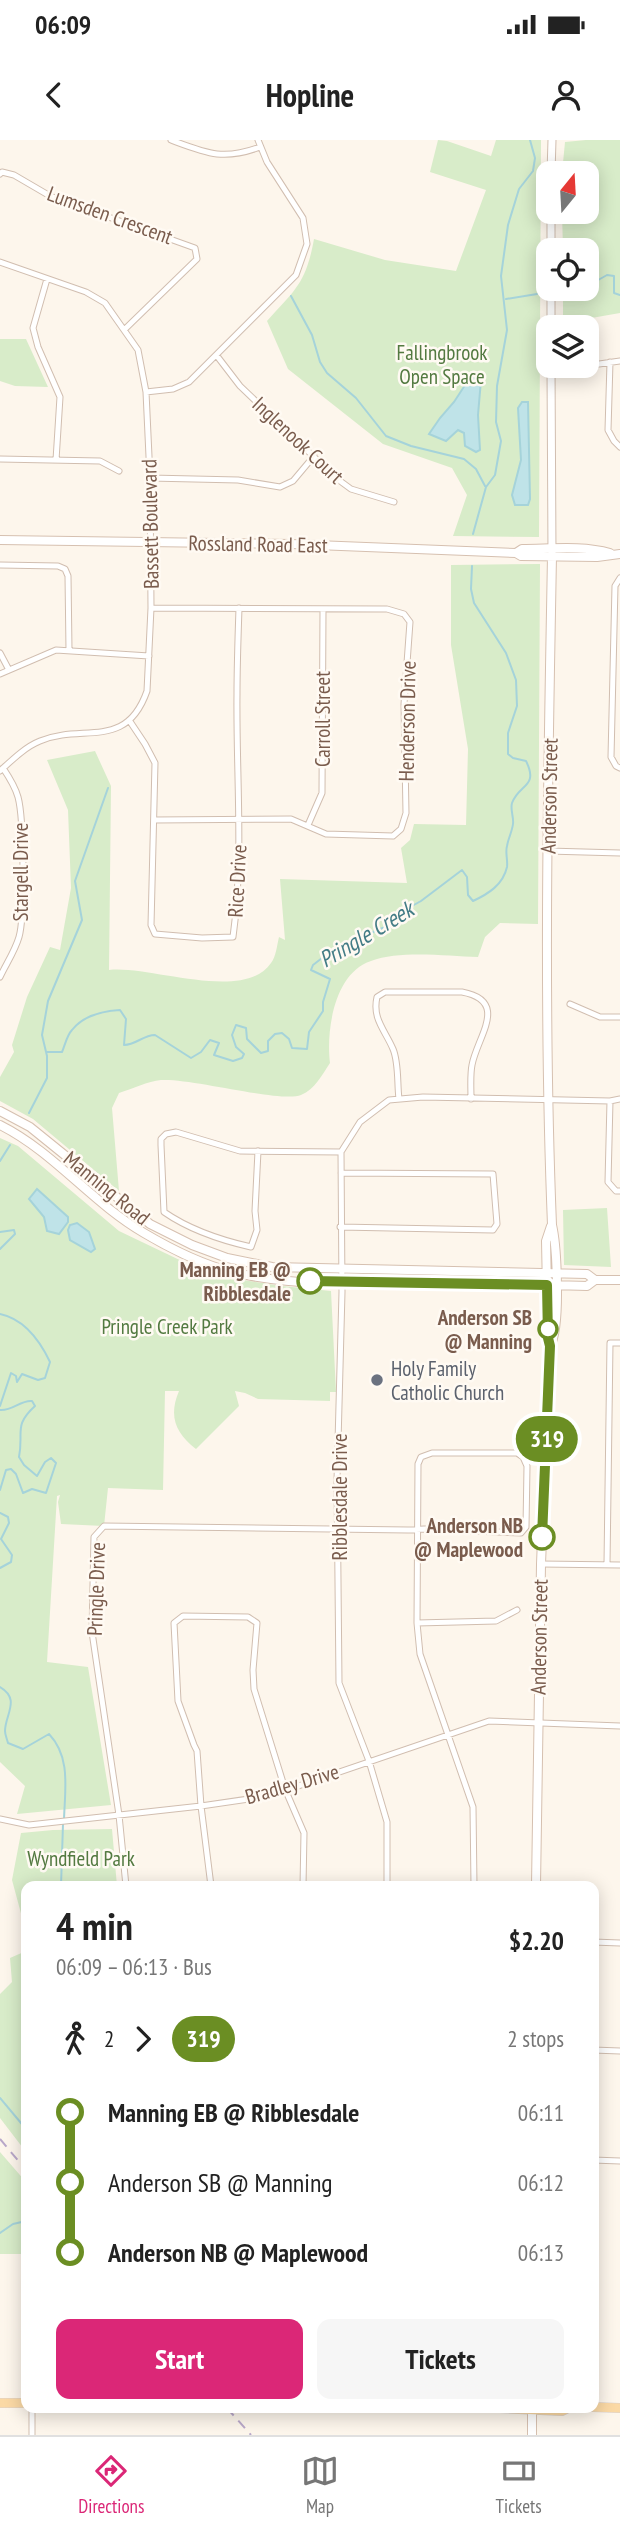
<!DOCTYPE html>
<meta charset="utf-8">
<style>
body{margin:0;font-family:"PT Sans Narrow",sans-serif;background:#f6f6f6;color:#222;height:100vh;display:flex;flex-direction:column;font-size:26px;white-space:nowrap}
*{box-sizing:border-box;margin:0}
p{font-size:23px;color:#767676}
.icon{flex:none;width:38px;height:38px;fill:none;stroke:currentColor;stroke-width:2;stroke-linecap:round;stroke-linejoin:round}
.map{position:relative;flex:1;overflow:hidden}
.side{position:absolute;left:21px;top:1741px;width:578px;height:532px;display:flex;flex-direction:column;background:#fff;border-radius:14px;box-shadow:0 4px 18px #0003}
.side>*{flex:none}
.badge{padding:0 14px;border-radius:23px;font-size:24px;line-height:46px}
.needle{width:46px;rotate:18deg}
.fabs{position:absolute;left:536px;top:21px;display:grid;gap:14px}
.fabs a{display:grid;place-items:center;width:63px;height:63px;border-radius:14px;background:#fff;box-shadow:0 4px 18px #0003;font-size:35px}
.map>.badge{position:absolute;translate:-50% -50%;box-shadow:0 0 0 4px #fff}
.legs{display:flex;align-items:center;gap:10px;height:77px;padding:0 35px;font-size:23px}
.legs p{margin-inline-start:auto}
.head{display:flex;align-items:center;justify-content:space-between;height:119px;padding:0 35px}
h1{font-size:38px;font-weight:700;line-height:52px}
.primary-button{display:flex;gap:14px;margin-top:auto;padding:14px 35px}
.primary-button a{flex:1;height:80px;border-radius:14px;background:#db2777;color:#fff;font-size:28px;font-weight:700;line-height:80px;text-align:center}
.primary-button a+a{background:#f6f6f6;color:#222}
ul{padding:0 35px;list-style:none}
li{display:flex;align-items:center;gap:24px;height:70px;font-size:26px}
li i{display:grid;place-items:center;width:10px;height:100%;margin:0 9px;background:currentColor}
li i::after{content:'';width:18px;height:18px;margin:-9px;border:5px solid;border-radius:50%;background:#fff}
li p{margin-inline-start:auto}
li:first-child i{background:linear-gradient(#0000 50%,currentColor 0)}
li:last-child i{background:linear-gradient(currentColor 50%,#0000 0)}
.status{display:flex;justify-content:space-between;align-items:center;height:49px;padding:0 35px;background:#fff;direction:ltr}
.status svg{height:19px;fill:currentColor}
header{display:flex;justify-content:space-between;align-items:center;height:91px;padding:0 35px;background:#fff;font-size:32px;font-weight:700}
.tabs{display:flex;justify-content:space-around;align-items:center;height:98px;border-top:2px solid #e0e0e0;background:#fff;font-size:19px;color:#767676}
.tabs a{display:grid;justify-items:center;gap:4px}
.tabs .selected{color:#db2777}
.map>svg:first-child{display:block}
</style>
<div class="status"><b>06:09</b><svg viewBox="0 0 49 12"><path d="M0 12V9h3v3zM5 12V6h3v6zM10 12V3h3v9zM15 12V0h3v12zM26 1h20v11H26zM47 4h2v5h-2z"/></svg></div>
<header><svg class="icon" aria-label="back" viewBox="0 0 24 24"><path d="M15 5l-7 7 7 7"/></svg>Hopline<svg class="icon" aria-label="person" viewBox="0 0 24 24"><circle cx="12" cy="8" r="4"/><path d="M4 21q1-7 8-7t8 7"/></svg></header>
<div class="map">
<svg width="620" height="2295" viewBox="0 0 620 2295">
<rect width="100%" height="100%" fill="#fdf6ec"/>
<path fill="#d8ecc9" d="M438,0L447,1L491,16L496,0H541L539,397L453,396L467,355L452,328L383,304L288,229L267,181C296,149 306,143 314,99L385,120L456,131L486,50L430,32Z
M586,0H620V173L563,183V149H586V110H563L562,72H586V33H562L565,2Z
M0,199H26L48,247L15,246L0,241Z
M540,424L538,784L500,783L485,797L478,817C446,816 400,810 371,821C334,833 326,891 330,923C322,935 315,949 301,955C281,963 192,938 161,940C148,941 132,949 119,953L112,968L119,1051L33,979L0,961V937L14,912L12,905L27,857L50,807L60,810L71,748L68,670L47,620L95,611L111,646L109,830C149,825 244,863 271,823C276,817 277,805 279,797L285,800L280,739L407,743L401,708L410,700L414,684L466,685L468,609L451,505V425Z
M0,998L18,1006L119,1091L211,1135L282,1146L331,1151L336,1252H330V1261L258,1259L245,1253L235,1251L239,1266L196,1309C176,1293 168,1277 179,1251H165L163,1350L108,1348L104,1386L61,1384L58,1362L60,1355L57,1356L47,1522L88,1527L111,1665L17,1674L25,1646L0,1622Z
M607,1068L611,1127L564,1125L563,1070Z
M112,1689L117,1746H26V1792L12,1740L21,1693L53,1690Z
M26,1811V2012L0,1978V1854L12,1842L10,1818Z
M0,2012L26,2042V2114H0Z"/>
<path fill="#bfe3e8" stroke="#a5d3da" stroke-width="2" d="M473,238L481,240L478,275L480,310L476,312L465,306L464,293L458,290L446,301L429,294L440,278L454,262L469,239Z
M522,262H528L530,359L528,365H515L512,355L521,320L518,268Z
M37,1049L68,1077V1082L59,1094L47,1091L44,1077L29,1059Z
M77,1083L89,1092L95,1109L91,1112L70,1100L68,1090L70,1085Z"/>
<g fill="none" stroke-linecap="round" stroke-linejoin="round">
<path stroke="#a5d3da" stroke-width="2" d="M586,147L607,135L614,136V153L620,155
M291,156L312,195L320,222L327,233L356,258L386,296L411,306L464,319L476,329L485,346
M565,156L574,159L584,149
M506,159L537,154
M473,394L486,347L495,335L501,301L496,282L497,246L507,190L501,136L508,85L519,49L533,31L535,18L530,0
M46,912H62C65,905 67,895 72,890C83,876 103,871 120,870L126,879L124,905C136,905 143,895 155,895L191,918L201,912L210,900L219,903L214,915L233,921L242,918L244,914L236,907L232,895L236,885L246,888L247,899L261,913L268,911V901L275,894L282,893L289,899L292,908L307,909L309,892L323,871V862L330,839L311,830L313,825L335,808L385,787L394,776L421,761L462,730L467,737L468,755L473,761C488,754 503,745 507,727C508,720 505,713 507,706C508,699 512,692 513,684C514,677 510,670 512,663C519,644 539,647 526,621L513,618L508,614V593L517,566L516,540L506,513L474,463L471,449L472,426
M29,973L47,938V916L42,895L48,861L82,780L75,741L108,648
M0,1021L10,1005
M0,1092L14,1090L15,1094L0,1109
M0,1174C24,1179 40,1201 50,1222L45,1238L38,1240L22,1234L17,1242L16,1236L11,1233L0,1266
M0,1270C13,1271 20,1260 32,1261L35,1266C13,1286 24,1292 19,1317L24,1325L37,1336L45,1322L51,1318L56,1323L46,1353L32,1349L23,1353L16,1334L11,1329L6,1330L0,1350
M0,1373L8,1377L9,1383L1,1399L12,1415L11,1422L0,1428
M0,1547C21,1559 5,1575 5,1591C5,1595 7,1599 8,1603L23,1609L49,1594C71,1617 65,1649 64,1679
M61,1746L63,1684
M0,1958L26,1989
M0,2093L13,2084L26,2081"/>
<defs>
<path id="minor" d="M171,0C206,13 223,21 260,7
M0,34L2,32L14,35L50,56L195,108L197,119L125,189
M0,122L86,152L105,163L138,210L146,252L150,338L151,468L147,551C126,611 83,583 40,601C25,607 12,620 0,631
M47,139L33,188L38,207L60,257L56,320
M217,216L240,246L336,338L351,349L394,362
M610,222L608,290L614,301L620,307
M551,231L620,221
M146,252L173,249L189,242L296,135L307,104L303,78L267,22L258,0
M0,319L100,321L119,331
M150,338L238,340L280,347L293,341L314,316
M0,425L58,426L65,429L68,436L69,510
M620,438L615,446L611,617L616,626L620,628
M151,468L387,469L404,474L410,482L404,564L406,673L401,689L393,696L326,694L291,679L154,680
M0,513L9,530
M0,534L56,510L149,516
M129,580L145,604L155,623L151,785L155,794L202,798L233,797C244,717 236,635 237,554C237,526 238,497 239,468
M308,685L322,653L323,470
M548,711L620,713
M0,837C6,824 15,811 19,797C25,776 24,679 18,657C15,646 9,637 3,628
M570,864L600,877H620
M399,959C397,944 399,923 393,909C385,890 372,879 377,857L385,852H462C510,861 477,897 472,925C470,935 471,948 471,959
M610,961L608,1042L616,1051H620
M258,1011L255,1071L257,1090L251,1107C220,1100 190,1090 164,1072L161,1005V999L166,994L176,992L240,1011L341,1012
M340,1087L493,1090L497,1084L493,1034L341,1033
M541,1424L620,1425
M607,1424L610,1203H620
M417,1483L496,1481L517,1470
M0,1679L29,1685L201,1666L269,1656L489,1581L620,1586
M126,1746L119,1675L92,1492L94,1397L104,1386L408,1390L424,1389L521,1393L526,1387L527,1326L523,1317L517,1313H432L421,1317L418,1324L417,1483L420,1514L473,1667L474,1746
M211,1746L201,1666L197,1611L194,1605L178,1561L174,1483L183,1476L248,1477L257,1483L253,1530L254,1549L285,1649L304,1693L303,1746
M387,1746V1682L369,1621L339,1543L337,1340L342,1152L341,1012L360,982L389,960L423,957L610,961L620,959
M593,1802L620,1803
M593,1910L620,1911
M593,2020L620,2021
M32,2268V2295"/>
<path id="tertiary" d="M551,33L552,0
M551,72V110
M551,187V149
M551,226L552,414"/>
<path id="secondary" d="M0,400L291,404L516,413L521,416L597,417L620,414
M516,413L522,409C550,409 582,405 610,413
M0,971L30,987L150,1084L192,1105L227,1118L272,1127L587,1134L595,1140H620
M0,985C54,1012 92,1063 144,1093C171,1109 201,1124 232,1132C303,1149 386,1143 459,1143C502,1143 544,1145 587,1146L595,1140
M550,1206C561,1188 557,1107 552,1085C543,863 548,639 552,416
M536,1746L541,1424L550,1206L548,1198L546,1101L551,1086
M532,2295V2268"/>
<path id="primary" d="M0,2263H26
M593,2267L620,2268
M500,2268L562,2271L568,2268"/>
</defs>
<use href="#minor" stroke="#d1beb0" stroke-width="7"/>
<use href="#tertiary" stroke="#d1beb0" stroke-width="9"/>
<use href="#secondary" stroke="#d6c0b0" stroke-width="10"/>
<use href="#primary" stroke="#dad1cd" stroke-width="10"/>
<use href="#minor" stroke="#fff" stroke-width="5"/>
<use href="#tertiary" stroke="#fff" stroke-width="7"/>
<use href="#secondary" stroke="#fff" stroke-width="8"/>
<use href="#primary" stroke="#fbd9a5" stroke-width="9"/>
<path stroke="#b9a8c9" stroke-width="2" stroke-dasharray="10 7" stroke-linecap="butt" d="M0,1999L26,2030
M227,2268L251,2295"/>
</g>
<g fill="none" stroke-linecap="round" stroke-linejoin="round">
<defs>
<path id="line-1" d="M310,1141L547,1145L548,1198L550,1206L542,1397"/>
</defs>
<use href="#line-1" stroke="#fff" stroke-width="16"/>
<use href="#line-1" stroke="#6b8e23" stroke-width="10"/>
</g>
<g fill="#fff" stroke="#6b8e23" stroke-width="3.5">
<circle cx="310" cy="1141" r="12"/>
<circle cx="548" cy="1189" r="9"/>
<circle cx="542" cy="1397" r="12"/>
</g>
<circle fill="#6b7280" stroke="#fffaf3" stroke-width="2.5" cx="377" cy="1240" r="7"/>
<g text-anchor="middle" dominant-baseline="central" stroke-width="5" stroke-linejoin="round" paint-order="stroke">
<g font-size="21" fill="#7a5c4d" stroke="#fffaf3">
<text transform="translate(110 75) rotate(20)">Lumsden Crescent</text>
<text transform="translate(298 300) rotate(43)">Inglenook Court</text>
<text transform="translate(150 384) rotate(-91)">Bassett Boulevard</text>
<text transform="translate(258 404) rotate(1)">Rossland Road East</text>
<text transform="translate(322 579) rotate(-90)">Carroll Street</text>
<text transform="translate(407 581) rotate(-89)">Henderson Drive</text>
<text transform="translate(549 656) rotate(-89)">Anderson Street</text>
<text transform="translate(20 732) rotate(-90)">Stargell Drive</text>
<text transform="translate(237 741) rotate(-87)">Rice Drive</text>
<text transform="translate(107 1048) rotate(39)">Manning Road</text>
<text transform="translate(339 1357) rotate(-90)">Ribblesdale Drive</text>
<text transform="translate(96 1449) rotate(-88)">Pringle Drive</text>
<text transform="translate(539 1497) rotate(-89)">Anderson Street</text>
<text transform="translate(292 1644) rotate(-16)">Bradley Drive</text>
</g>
<g font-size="21" fill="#537a41" stroke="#fffaf3">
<text x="442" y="212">Fallingbrook<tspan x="442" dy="24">Open Space</tspan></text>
<text x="167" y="1186">Pringle Creek Park</text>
<text x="81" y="1718">Wyndfield Park</text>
</g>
<g font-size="21" font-weight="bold" fill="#7a5c4d" stroke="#fffaf3" text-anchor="end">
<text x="291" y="1129">Manning EB @<tspan x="291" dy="24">Ribblesdale</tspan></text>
<text x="532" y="1177">Anderson SB<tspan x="532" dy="24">@ Manning</tspan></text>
<text x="523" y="1385">Anderson NB<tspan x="523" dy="24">@ Maplewood</tspan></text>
</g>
<g font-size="21" fill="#5b616d" stroke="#fffaf3" text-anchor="start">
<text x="391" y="1228">Holy Family<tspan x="391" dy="24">Catholic Church</tspan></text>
</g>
<g font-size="23" font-style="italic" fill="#437c86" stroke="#fffaf3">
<text transform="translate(366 794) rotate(-31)">Pringle Creek</text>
</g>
</g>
</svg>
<div class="fabs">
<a><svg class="needle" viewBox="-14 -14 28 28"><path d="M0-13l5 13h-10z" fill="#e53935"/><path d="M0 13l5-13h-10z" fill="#767676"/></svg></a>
<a><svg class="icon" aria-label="locate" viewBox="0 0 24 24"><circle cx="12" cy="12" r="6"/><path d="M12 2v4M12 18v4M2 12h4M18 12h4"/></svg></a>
<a><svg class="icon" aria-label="layers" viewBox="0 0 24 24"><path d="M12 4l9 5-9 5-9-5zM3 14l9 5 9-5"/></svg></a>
</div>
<b class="badge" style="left:547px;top:1299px;background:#6b8e23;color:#fff">319</b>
<section class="side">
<div class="head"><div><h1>4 min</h1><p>06:09 – 06:13 · Bus</p></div><b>$2.20</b></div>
<div class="legs"><svg class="icon" aria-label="walk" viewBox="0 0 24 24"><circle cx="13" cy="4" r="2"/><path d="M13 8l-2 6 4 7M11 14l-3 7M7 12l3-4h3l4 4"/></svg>2<svg class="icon" aria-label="forward" viewBox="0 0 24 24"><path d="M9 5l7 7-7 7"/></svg><b class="badge" style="background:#6b8e23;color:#fff">319</b><p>2 stops</p></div>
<ul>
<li><i style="color:#6b8e23"></i><b>Manning EB @ Ribblesdale</b><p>06:11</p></li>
<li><i style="color:#6b8e23"></i><span>Anderson SB @ Manning</span><p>06:12</p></li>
<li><i style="color:#6b8e23"></i><b>Anderson NB @ Maplewood</b><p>06:13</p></li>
</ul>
<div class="primary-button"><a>Start</a><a>Tickets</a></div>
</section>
</div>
<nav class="tabs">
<a class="selected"><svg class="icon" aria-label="directions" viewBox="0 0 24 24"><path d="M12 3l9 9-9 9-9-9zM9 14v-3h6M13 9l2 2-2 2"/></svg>Directions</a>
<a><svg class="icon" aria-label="map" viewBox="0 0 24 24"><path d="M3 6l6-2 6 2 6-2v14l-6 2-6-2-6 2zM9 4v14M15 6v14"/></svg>Map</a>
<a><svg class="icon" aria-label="tickets" viewBox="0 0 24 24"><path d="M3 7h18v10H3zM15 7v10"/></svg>Tickets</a>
</nav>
